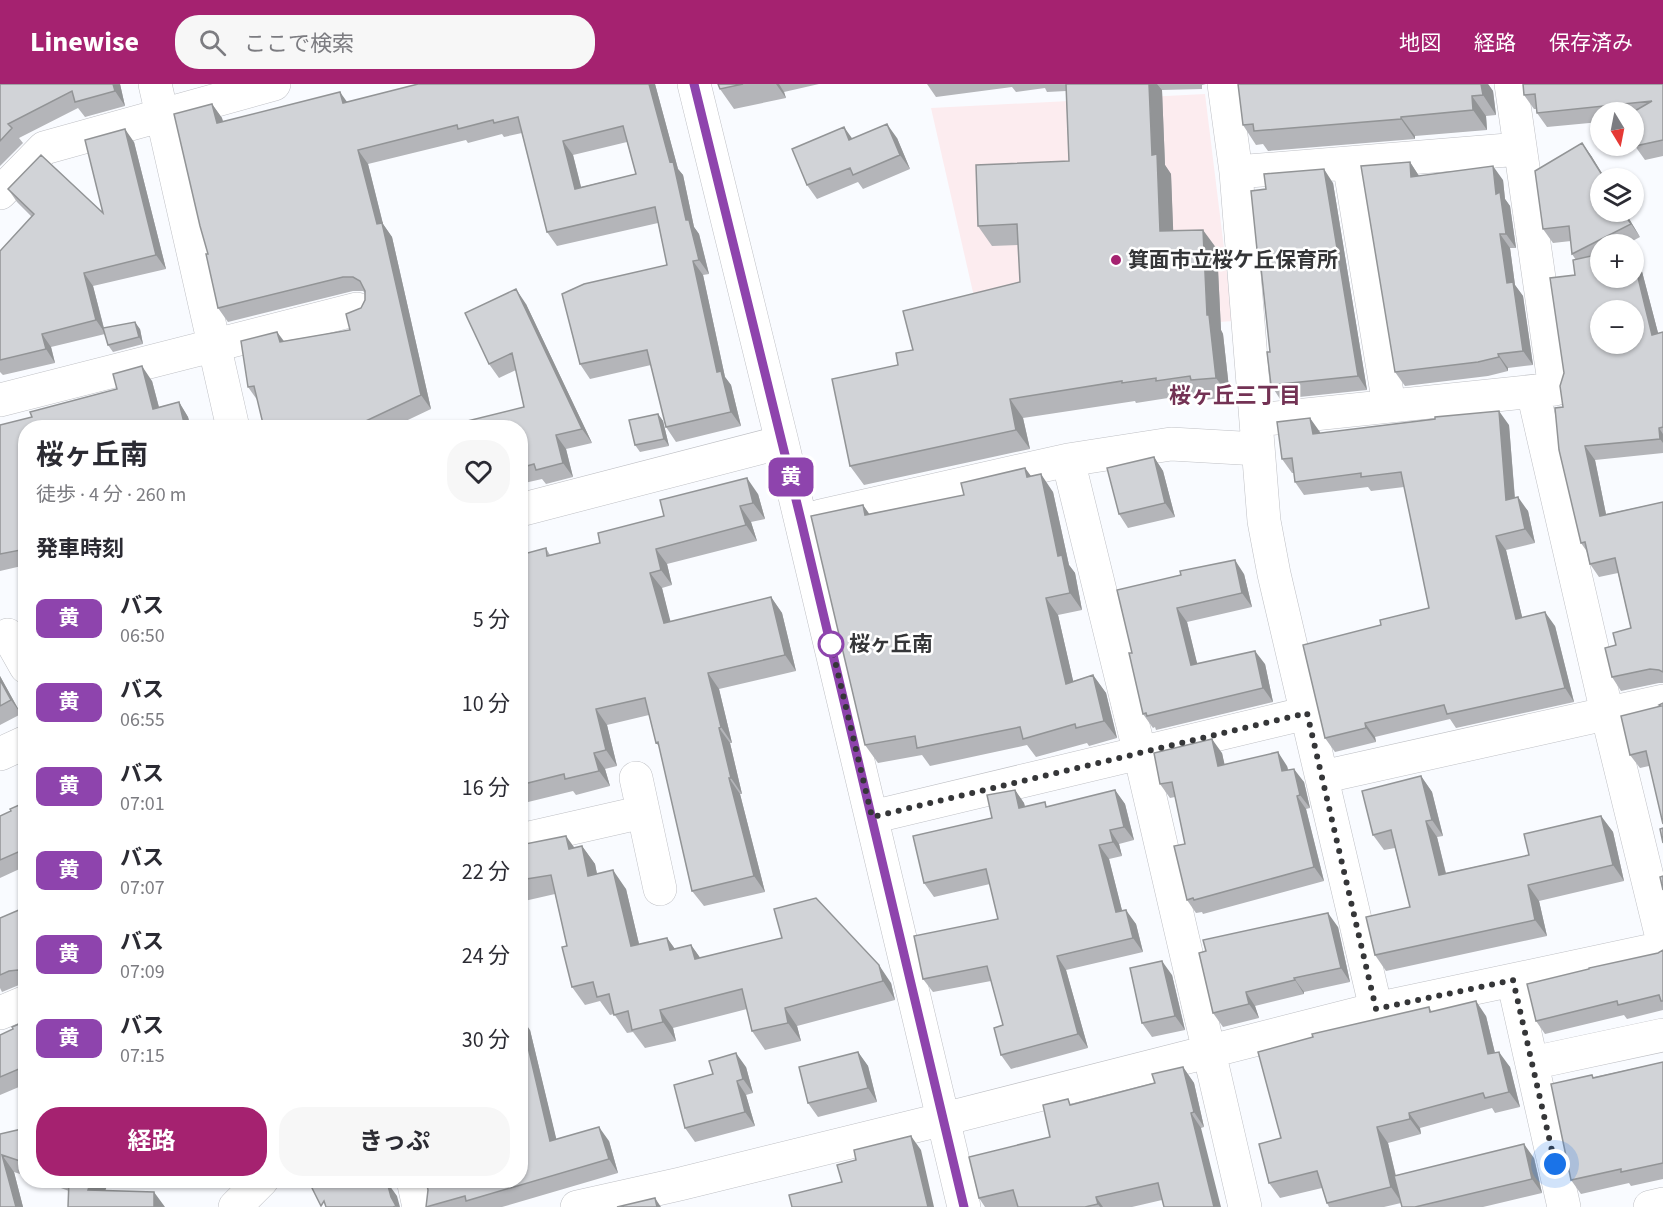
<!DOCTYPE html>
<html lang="ja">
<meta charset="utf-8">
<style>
body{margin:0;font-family:"Source Sans 3","Noto Sans JP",sans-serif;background:#f7f7f7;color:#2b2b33;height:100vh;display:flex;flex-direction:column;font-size:22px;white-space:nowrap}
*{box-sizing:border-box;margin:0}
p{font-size:20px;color:#7c7c81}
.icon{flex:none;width:33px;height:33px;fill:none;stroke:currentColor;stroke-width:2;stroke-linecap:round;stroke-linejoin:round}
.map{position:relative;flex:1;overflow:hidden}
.sheet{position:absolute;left:18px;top:336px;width:510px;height:768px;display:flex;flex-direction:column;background:#fff;border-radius:24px;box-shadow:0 2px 4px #0004}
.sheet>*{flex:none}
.badge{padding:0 12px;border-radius:9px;font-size:21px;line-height:39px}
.needle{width:39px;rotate:170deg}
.tools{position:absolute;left:1590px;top:18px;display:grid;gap:12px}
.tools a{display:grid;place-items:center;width:54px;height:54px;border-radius:50%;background:#fff;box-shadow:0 2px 4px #0004;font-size:30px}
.you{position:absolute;width:30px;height:30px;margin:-15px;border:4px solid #fff;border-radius:50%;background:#1a73e8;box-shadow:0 0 0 9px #1a73e833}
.map>.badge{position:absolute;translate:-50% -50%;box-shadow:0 0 0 3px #fff}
h2{padding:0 18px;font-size:22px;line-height:54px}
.round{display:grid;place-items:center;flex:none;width:63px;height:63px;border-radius:24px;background:#f7f7f7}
.overview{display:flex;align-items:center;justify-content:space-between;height:102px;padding:0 18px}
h1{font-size:28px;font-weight:700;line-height:45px}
.button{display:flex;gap:12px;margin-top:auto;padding:12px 18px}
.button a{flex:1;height:69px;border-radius:24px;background:#a52270;color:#fff;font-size:24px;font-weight:700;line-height:69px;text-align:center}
.button a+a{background:#f7f7f7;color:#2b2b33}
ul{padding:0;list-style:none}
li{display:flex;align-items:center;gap:18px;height:84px;padding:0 18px}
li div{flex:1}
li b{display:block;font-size:22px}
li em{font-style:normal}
li .badge{min-width:66px;font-weight:700;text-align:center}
header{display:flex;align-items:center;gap:36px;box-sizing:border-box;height:84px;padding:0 30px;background:#a52270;color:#fff}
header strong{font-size:28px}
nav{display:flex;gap:33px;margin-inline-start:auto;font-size:21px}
.search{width:420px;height:54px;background:#f7f7f7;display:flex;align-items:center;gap:15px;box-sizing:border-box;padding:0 21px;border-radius:24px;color:#7c7c81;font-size:22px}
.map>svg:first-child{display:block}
</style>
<header>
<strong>Linewise</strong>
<div class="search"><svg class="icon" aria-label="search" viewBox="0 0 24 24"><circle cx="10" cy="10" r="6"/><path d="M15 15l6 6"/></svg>ここで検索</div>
<nav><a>地図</a><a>経路</a><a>保存済み</a></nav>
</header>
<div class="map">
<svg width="1663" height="1123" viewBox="0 0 1663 1123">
<rect width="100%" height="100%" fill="#f9fbff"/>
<path fill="#fcecef" d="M1205,10L1233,237L1023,252L977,226L931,24Z"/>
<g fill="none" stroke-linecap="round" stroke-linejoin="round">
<defs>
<path id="minor" d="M155,0L233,344
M694,0L782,358L964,1123
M1224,0L1236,88L1264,437L1274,490L1376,925
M1349,79L1389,321
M1236,88L1520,65
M0,109L44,64L274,0
M1533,308L1607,629L1663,858
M0,316L357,225
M1256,336L1555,305L1511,0
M1068,376L1140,670L1245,1123
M520,426L782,358
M820,432L1068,376L1171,360L1258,365
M8,551L26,583
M0,670L26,658
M1322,693L1663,617
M636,694L660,805
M872,733L1307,629
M520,756L643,728
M1513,896L1564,1123
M0,929L26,918
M1532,979L1663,951
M413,1096L419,1123
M235,1123L262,1096
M577,1123L680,1100L944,1035L1376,925L1663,864
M1650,1123L1663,1120"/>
</defs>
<use href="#minor" stroke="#bfc0c5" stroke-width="34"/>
<use href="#minor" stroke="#fff" stroke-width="33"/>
</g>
<path fill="#b4b5b9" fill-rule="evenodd" d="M0,0H120L125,22L85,33L78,24L19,54L23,59L0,82Z
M419,0H655L678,85L683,91L694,143L699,150L709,190L703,191L725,293L731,301L741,342L676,358L666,343L651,281L590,295L580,280L667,181L658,139L557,162L547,148L522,49L504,53L502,50L468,59L466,56L368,80L383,140L392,153L431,325L391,344H264L258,317L248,303L277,248L284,257L350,246L365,216V209L363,207H353L228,238L218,224L208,170L212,20L222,34L223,38L347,18ZM627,58L636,90L581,103L573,71Z
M718,0H819L784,8L786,14L734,25L720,5Z
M927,0H1206L1202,1V5L1162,6L1165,81L1171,90L1173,147L1217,165L1221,246L1223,250L1230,313L1204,316L1202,312L1170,316L1168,314L1136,319L1135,317L1023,334L1030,365L864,401L850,382L898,281L913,266L1020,198L1018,161L992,162L978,142L1069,77L1066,7L1047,8L1045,4L1016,8L1012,3L936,13Z
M1238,0H1488L1493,7L1496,31L1486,32L1487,46L1415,52V55L1268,67L1263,60L1256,61L1243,41Z
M1523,0H1663V72L1645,76L1635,62L1634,28H1600V38L1547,43L1537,29L1536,25H1534L1524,11Z
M897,54L910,85L863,105L858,98L817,115L807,101Z
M134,58L166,185L93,202L104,244L140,245L143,260L113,268L108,261L105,250L51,263L55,279L3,291L0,288V167L32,133L17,118L8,105L103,129Z
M1582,59L1592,73L1600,128H1625L1640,153L1627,160H1600V194H1634V168L1639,176L1658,249L1663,248V369L1595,376L1606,430L1663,418V599H1659L1621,607L1612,593L1616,561L1631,544L1618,489L1599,493L1590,480L1588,469L1581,459L1563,323L1564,289L1576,176L1572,170L1571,157L1553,159L1543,145Z
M1410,78L1419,92L1503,96L1505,115L1510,122L1516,164H1510L1515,201L1523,212L1533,281L1508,284V287L1488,292L1405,302L1395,288Z
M1333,99L1367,306L1280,315L1271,301L1270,268L1262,189L1259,185Z
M526,220L592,359L566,365L573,393L546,400L542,395L520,400V344L524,323L516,286L499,294L489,280Z
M152,297L159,323L179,318L188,333L191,344H26V481L0,487V341L32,333Z
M658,330L663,337L669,362L640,368L635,361Z
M1509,341L1515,414L1528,427L1535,459L1506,466L1522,533L1555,542L1574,618L1456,644L1450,635L1375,653L1376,658L1335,668L1325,654L1381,541L1429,524L1404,403L1371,407L1368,403L1304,411L1295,398L1294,389H1292L1282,375L1320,348V350Z
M1154,373L1163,387L1175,433L1128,444L1119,430Z
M1025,384L1031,392L1053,408L1069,481L1075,489L1082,526L1058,531L1073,597L1093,591L1106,609L1117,654L1089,662L1087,659L1036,673L1027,661L930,682L922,671L878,679L865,661L863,421L869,430L964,411Z
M758,410L765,435L751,438L757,457L667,480L672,501L662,504L670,538L771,513L782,529L796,587L719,605L732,659H730L742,710H740L765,808L704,822L692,807L659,662L656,659L649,631L607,641L617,682L605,685L610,702L576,711L573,707L520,720V471L546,464L550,471L600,459Z
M1244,490L1252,523L1187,538L1197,580H1265L1273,618L1156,646L1155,643L1153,644L1143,630L1132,569L1117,506Z
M0,592L21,630L0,641Z
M1663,619L1649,682L1640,684L1630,671L1660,623L1659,621Z
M1222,669L1224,680L1287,682L1288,686L1304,698L1310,724L1306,725L1324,797L1203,830L1202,828L1196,829L1187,816L1185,760L1175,713L1170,714L1160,700Z
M1421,692L1432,708L1443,752L1437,753L1446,789L1529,771L1601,732L1613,748L1624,797L1539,817L1547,852L1386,887L1375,871L1410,823L1395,764L1384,766L1373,751Z
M1015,706L1024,719L1025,723H1048L1115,706L1125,720L1134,756L1119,760L1122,772L1109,775L1122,827L1136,840L1143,868L1066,886L1088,964L1011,985L1001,971L1003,941L991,897L933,908L923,895L998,835L990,800L934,813L924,799L992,734Z
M26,718V782L0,794V732L11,727Z
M520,761L574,764L582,762L595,780L597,790L626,805L639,860L667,854L675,865L691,861L700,874L782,854L891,899L895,916L797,942L801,957L765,966L752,947L747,925L673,944L676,957L645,964L633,948L627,949L614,930L610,931L600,917L585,921L572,903L567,862L555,810L520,818Z
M26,823V900L19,901L2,908L0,904V834Z
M1338,843L1350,898L1304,908V910L1255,922L1259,934L1223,943L1213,929Z
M1663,866V926L1627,935L1624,931L1545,950L1536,937Z
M1172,891L1185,946L1152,953L1142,939Z
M1429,923L1432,928L1486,932L1495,969L1510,983L1520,1023L1495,1029L1492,1024L1420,1044L1421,1050L1388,1059L1396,1092L1534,1074L1542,1109L1483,1123H1402L1401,1119L1384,1123H1329L1327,1119L1322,1104L1280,1114L1269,1099L1281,1054Z
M26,937V1000L0,1011V951L13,945Z
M530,946L556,1055L609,1057L618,1089L502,1123H426L428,1106Z
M858,968L868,982L877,1018L818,1033L808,1019Z
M1663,978V1095L1631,1102L1629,1099L1581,1110L1571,1096L1594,993Z
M746,983L753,1009L746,1011L755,1042L695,1058L685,1044Z
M1183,983L1194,999L1204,1043L1201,1044L1162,1116L1132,1123H985L979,1114L1050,1053L1072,1021L1155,999Z
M26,1044V1092L14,1088L23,1123H0V1050Z
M39,1096H109L105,1106L69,1107Z
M182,1096H196L188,1103Z
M213,1096H228L219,1104Z"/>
<path fill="#929496" d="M113,0H120L125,22L115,7Z
M649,0H655L678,85L683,91L694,143L699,150L709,190L699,176L686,136Z
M776,0H779L784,8L786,14Z
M1149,0H1157L1162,6L1165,81L1171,90L1174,167L1160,147L1152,71Z
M1481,0H1488L1493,7L1496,31L1483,11Z
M340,8L350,22L343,19Z
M1472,12L1486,32L1487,46L1473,26Z
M212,20L222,34L227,53L217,39Z
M1401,33L1415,52V55L1401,35Z
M887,40L897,54L910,85L900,71Z
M844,43L854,57L849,56Z
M125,45L134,58L166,185L156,171Z
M563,57L573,71L585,119L575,105Z
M1582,59L1592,73L1605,94H1604Z
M358,66L368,80L383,140L392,153L431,325L421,311Z
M1410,78L1419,92L1411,93Z
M1493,82L1503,96L1505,115L1510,122L1516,164L1506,150L1496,110Z
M1324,85L1333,99L1367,306L1358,292Z
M1623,128H1625L1640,153L1631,140Z
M1203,146L1217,165L1221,246L1223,250L1230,313L1216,294L1207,231Z
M1500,150L1510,164L1515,201L1523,212L1533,281L1523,267L1507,199Z
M1634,168L1639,176L1662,264L1652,251L1634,177Z
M693,177L703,191L725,293L731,301L741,342L731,328L717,288Z
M84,189L93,202L105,249L96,236Z
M516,205L526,220L592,359L582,345Z
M135,238L140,245L143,260L139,253Z
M277,248L287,262L280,258Z
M42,250L51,263L55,279L46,265Z
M1498,270L1508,284V287L1499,273Z
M142,282L152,297L163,339L153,325Z
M1010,315L1023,334L1030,365L1016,346Z
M179,318L188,333L191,344L185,343Z
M1499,327L1509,341L1516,430L1506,416Z
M658,330L663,337L669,362L664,355Z
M1310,334L1320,348L1323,364L1313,350Z
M1659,344L1663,350V359L1660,355Z
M556,351L566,365L573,393L563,379Z
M1585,362L1595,376L1609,445L1600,432Z
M1154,373L1163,387L1175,433L1165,419Z
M1025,384L1038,402L1027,393Z
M1041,390L1053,408L1069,481L1075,489L1082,526L1070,509L1058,472Z
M747,394L758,410L765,435L753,419Z
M1518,413L1528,427L1535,459L1525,445Z
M863,421L875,438L865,431Z
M740,422L751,438L757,457L746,441Z
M1496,452L1506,466L1526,549L1516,535Z
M656,465L667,480L672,501L661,486Z
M1235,476L1244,490L1252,523L1242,509Z
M650,489L662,504L675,555L664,539Z
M771,513L782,529L796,587L785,571Z
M1046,514L1058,531L1078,618L1066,600Z
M1177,524L1187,538L1201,595L1191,581Z
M1545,528L1555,542L1574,618L1565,604Z
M1255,567L1265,580L1273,618L1263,604Z
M708,589L719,605L732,659L721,643Z
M1093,591L1106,609L1117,654L1104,637Z
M0,592L21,630L11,616L0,596Z
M596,625L607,641L617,682L606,666Z
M1365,639L1375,653L1376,658L1366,644Z
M719,644L730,659L742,710L731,694Z
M1212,655L1222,669L1228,695L1218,682Z
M1278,668L1287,682L1292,701L1282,687Z
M594,669L605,685L610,702L599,687Z
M1294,685L1304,698L1310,724L1300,711Z
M1421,692L1432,708L1443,752L1432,736Z
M729,694L740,710L765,808L754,792Z
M1015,706L1024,719L1029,738L1019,724Z
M1115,706L1125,720L1134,756L1124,743Z
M1297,712L1306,725L1324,797L1314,783Z
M1601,732L1613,748L1624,797L1613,781Z
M1426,737L1437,753L1450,807L1439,791Z
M1110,746L1119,760L1122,772L1113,758Z
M566,752L579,770L569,765Z
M1099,761L1109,775L1126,842L1116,828Z
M582,762L595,780L601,810L588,792Z
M613,786L626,805L644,881L631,862Z
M1528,801L1539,817L1547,852L1535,836Z
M1126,826L1136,840L1143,868L1133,854Z
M1328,829L1338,843L1350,898L1341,884Z
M667,854L680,872L670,866Z
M691,861L704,879L695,875Z
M1057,872L1066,886L1088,964L1078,950Z
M1162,877L1172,891L1185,946L1175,932Z
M879,881L891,899L895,916L883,897Z
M1294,894L1304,908V910L1295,896Z
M1246,908L1255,922L1259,934L1249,920Z
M1476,917L1486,932L1499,986L1488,970Z
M785,924L797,942L801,957L788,939Z
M660,926L673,944L676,957L663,938Z
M521,933L530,946L560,1070L550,1057Z
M858,968L868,982L877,1018L868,1004Z
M1499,968L1510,983L1520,1023L1509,1008Z
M736,969L746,983L753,1009L743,995Z
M1183,983L1194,999L1204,1043L1194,1028Z
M737,997L746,1011L755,1042L745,1028Z
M1191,1029L1201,1044L1221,1123H1214Z
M1409,1029L1420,1044L1421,1050L1410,1035Z
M599,1043L609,1057L618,1089L609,1075Z
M1377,1043L1388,1059L1402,1119L1391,1103Z
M911,1052L921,1066L934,1123H928Z
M1524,1060L1534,1074L1542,1109L1532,1095Z
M2,1071L14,1088L23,1123H16Z
M91,1096H109L100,1122L88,1106Z
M387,1098L397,1112L400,1123H396L391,1113Z
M154,1108L165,1123H154Z
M1096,1113L1103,1123H1100L1098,1120Z
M655,1114L661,1123H657Z"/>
<path fill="#d1d3d7" stroke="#929496" stroke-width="1.5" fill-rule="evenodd" d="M0,0H113L115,7L75,18L72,7L8,40L12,44L0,57Z
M418,0H649L670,78L673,77L686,136H689L699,176L693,177L717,288L721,287L731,328L666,343L647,266L580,280L562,210L584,200L667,181L655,123L547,148L518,33L494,39L493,36L458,45L457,41L358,66L377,140L382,139L421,311L351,344H264L254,302L248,303L241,257L277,248L280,258L350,246L346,230L361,224L365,216V207L360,197L353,193H343L218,224L206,170H208L200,142L174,30L212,20L217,39L340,8L343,19ZM623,42L636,90L575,105L563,57Z
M718,0H743L720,5Z
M1066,0H1149L1152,71L1157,70L1160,147L1203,146L1207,231H1209L1216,294L1191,296L1190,292L1156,297V294L1122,299V297L1010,315L1016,346L850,382L832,295L898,281L896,269L913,266L903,227L1020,198L1017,140L978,142L976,81L1069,77Z
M1238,0H1481L1483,11L1472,12L1473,26L1401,33V35L1254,47L1253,40L1243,41Z
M1523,0H1663V56L1635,62L1634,52L1633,28L1652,17L1537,29L1535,10L1524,11Z
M887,40L900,71L853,91L850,84L807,101L792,65L844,43L849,56Z
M125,45L156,171L84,189L96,236L42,250L46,265L0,276V167L34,130L8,105L41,71L103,129L85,56Z
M1582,59L1604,94H1600V128H1623L1631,140L1572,170L1569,142L1543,145L1535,87Z
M1410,78L1411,93L1493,82L1496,110L1500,108L1506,150H1500L1507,199L1513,198L1523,267L1498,270L1499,273L1478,278L1395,288L1361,82Z
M1324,85L1358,292L1271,301L1267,268H1270L1261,184L1259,185L1251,107L1266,105L1264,90Z
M1600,170V194H1634V177L1652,251L1663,248V343L1659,344L1660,355L1585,362L1600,432L1663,418V588L1659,586L1650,585L1612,593L1605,564L1616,561L1613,549L1631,544L1615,474L1590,480L1585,458L1581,459L1559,366L1555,324L1563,323L1560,302L1564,289L1550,194L1575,191L1573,176ZM1600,226H1634V260H1600Z
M516,205L582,345L556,351L563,379L536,386L534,380L520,384V344H439L524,323L512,269L489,280L465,229Z
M135,238L139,253L108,261L103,244Z
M142,282L153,325L179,318L185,343L26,344V465L0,470V341L32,333L30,328L117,305L113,290Z
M1499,327L1506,416L1518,413L1525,445L1496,452L1516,535L1545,528L1565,604L1447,630L1444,621L1365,639L1366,644L1325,654L1303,561L1381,541L1380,536L1429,524L1401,388L1361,393V389L1295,398L1292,374L1282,375L1277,338L1310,334L1313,350L1435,335V333Z
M658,330L664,355L635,361L629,336Z
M1154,373L1165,419L1119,430L1107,384Z
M1025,384L1027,393L1041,390L1058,472L1062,471L1070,509L1046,514L1066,600L1093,591L1104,637L1076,644L1075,640L1023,655L1020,643L917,664L915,652L865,661L811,432L863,421L865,431L964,411L961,399Z
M747,394L753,419L740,422L746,441L656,465L661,486L650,489L664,539L771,513L785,571L708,589L721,643L719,644L731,694H729L754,792L692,807L658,658L656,659L645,614L596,625L606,666L594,669L599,687L565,695L564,690L520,701V471L546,464L547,472L600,459L598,449L664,432L660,416Z
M1235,476L1242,509L1177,524L1191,581L1255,567L1263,604L1147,632L1146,629L1143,630L1129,569H1132L1117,506L1181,491L1180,487Z
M0,596L11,616L0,622Z
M1663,619V740L1646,667L1630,671L1621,632L1661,622L1659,621Z
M1212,655L1218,682L1278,668L1282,687L1294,685L1300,711L1297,712L1314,783L1194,816L1193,814L1187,816L1174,762L1185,760L1172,698L1160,700L1154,669Z
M1421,692L1432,736L1426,737L1439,791L1529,771L1524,750L1601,732L1613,781L1528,801L1535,836L1375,871L1366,833L1410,823L1391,746L1373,751L1362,707Z
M1015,706L1019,724L1045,718L1046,723L1115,706L1124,743L1110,746L1113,758L1099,761L1116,828L1126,826L1133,854L1057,872L1078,950L1001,971L994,944L1003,941L987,882L923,895L914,852L998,835L986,785L924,799L913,752L992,734L987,711Z
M26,718V767L25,765L0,776V732L11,727L10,725Z
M1663,744V759L1660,745Z
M566,752L569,765L582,762L588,792L613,786L631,862L667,854L670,866L691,861L695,875L782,854L774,825L816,814L879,881L883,897L785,924L788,939L752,947L742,905L660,926L663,938L632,946L628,927L614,931L609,910L597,913L593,898L572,903L562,863L567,862L551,791L520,796V761Z
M1663,792V806L1660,793Z
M26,823V888L18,886L9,887L0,891V834Z
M1328,829L1341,884L1294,894L1295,896L1246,908L1249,920L1213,929L1199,869L1206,867L1203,856Z
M1663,866V917H1661L1659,911L1618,921L1617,917L1536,937L1527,900L1589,885V884L1658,869Z
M1162,877L1175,932L1142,939L1130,884Z
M1476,917L1488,970L1499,968L1509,1008L1485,1014L1483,1009L1409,1029L1410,1035L1377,1043L1391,1103L1327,1119L1317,1087L1269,1099L1259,1060L1281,1054L1258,968L1313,953L1312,950L1429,923L1430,928Z
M521,933L550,1057L599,1043L609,1075L466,1117L465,1112L426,1123L428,1106L426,1096H520Z
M26,937V982L0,993V951L13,945L12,943Z
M858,968L868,1004L808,1019L799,983Z
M736,969L743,995L737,997L745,1028L685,1044L674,1001L713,990L709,977Z
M1663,978V1079L1621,1088V1085L1571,1096L1551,1000L1592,991L1593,994Z
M1183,983L1194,1028L1191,1029L1214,1123H1164L1158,1099L1096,1113L1098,1120L1085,1123H1018L1013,1106L979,1114L969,1073L1050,1053L1043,1021L1068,1015L1070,1021L1155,999L1152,990Z
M26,1044V1079L2,1071L16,1123H0V1050Z
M911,1052L928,1123H792L789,1111L842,1098L837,1081L856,1076L854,1066Z
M1524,1060L1532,1095L1415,1123H1402L1394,1092Z
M69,1096H91L88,1106L154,1108V1123H68Z
M308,1096H378L380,1100L387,1098L391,1113L396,1122L393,1123H326L324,1117L321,1122Z
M655,1114L657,1123H617Z"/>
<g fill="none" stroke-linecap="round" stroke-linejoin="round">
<defs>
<path id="line" d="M694,0L801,436L964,1123"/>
</defs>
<use href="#line" stroke="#fff" stroke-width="14"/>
<use href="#line" stroke="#8e44ad" stroke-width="9"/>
<path stroke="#353638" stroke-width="6" stroke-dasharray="0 10.8" d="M831,560L872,733L1307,629L1376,925L1513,896L1555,1080"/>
</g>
<circle fill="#a52270" stroke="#fff" stroke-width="2" cx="1116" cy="176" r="6"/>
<circle fill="#fff" stroke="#8e44ad" stroke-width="3" cx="831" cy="560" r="12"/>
<g text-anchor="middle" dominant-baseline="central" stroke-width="5" stroke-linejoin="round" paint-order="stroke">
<g font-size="21" font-weight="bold" fill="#353638" stroke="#fff" text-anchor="start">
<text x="1128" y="176">箕面市立桜ケ丘保育所</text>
</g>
<g font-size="21" font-weight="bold" fill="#353638" stroke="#fff" text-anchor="start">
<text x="849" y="560">桜ヶ丘南</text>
</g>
<g font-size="22" font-weight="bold" fill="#733254" stroke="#fff">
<text x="1235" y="312">桜ヶ丘三丁目</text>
</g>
</g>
</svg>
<div class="tools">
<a><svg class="needle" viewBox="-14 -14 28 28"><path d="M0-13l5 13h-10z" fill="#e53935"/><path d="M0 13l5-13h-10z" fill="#7c7c81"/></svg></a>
<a><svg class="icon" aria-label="layers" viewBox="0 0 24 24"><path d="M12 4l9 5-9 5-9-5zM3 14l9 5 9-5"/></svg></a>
<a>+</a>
<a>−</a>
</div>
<div class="you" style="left:1555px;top:1080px"></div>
<b class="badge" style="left:791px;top:393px;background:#8e44ad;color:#fff">黄</b>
<section class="sheet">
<div class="overview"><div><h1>桜ヶ丘南</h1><p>徒歩 · 4 分 · 260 m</p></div><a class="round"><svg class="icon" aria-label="heart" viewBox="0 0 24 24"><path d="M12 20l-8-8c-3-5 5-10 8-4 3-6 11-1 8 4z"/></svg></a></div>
<h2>発車時刻</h2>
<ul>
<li><span class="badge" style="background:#8e44ad;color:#fff">黄</span><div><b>バス</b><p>06:50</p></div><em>5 分</em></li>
<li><span class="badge" style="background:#8e44ad;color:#fff">黄</span><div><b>バス</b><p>06:55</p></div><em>10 分</em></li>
<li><span class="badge" style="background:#8e44ad;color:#fff">黄</span><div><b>バス</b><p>07:01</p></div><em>16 分</em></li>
<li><span class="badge" style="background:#8e44ad;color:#fff">黄</span><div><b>バス</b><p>07:07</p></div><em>22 分</em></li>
<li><span class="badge" style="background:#8e44ad;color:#fff">黄</span><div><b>バス</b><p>07:09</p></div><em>24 分</em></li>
<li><span class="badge" style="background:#8e44ad;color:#fff">黄</span><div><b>バス</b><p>07:15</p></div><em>30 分</em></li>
</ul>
<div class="button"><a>経路</a><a>きっぷ</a></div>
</section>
</div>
